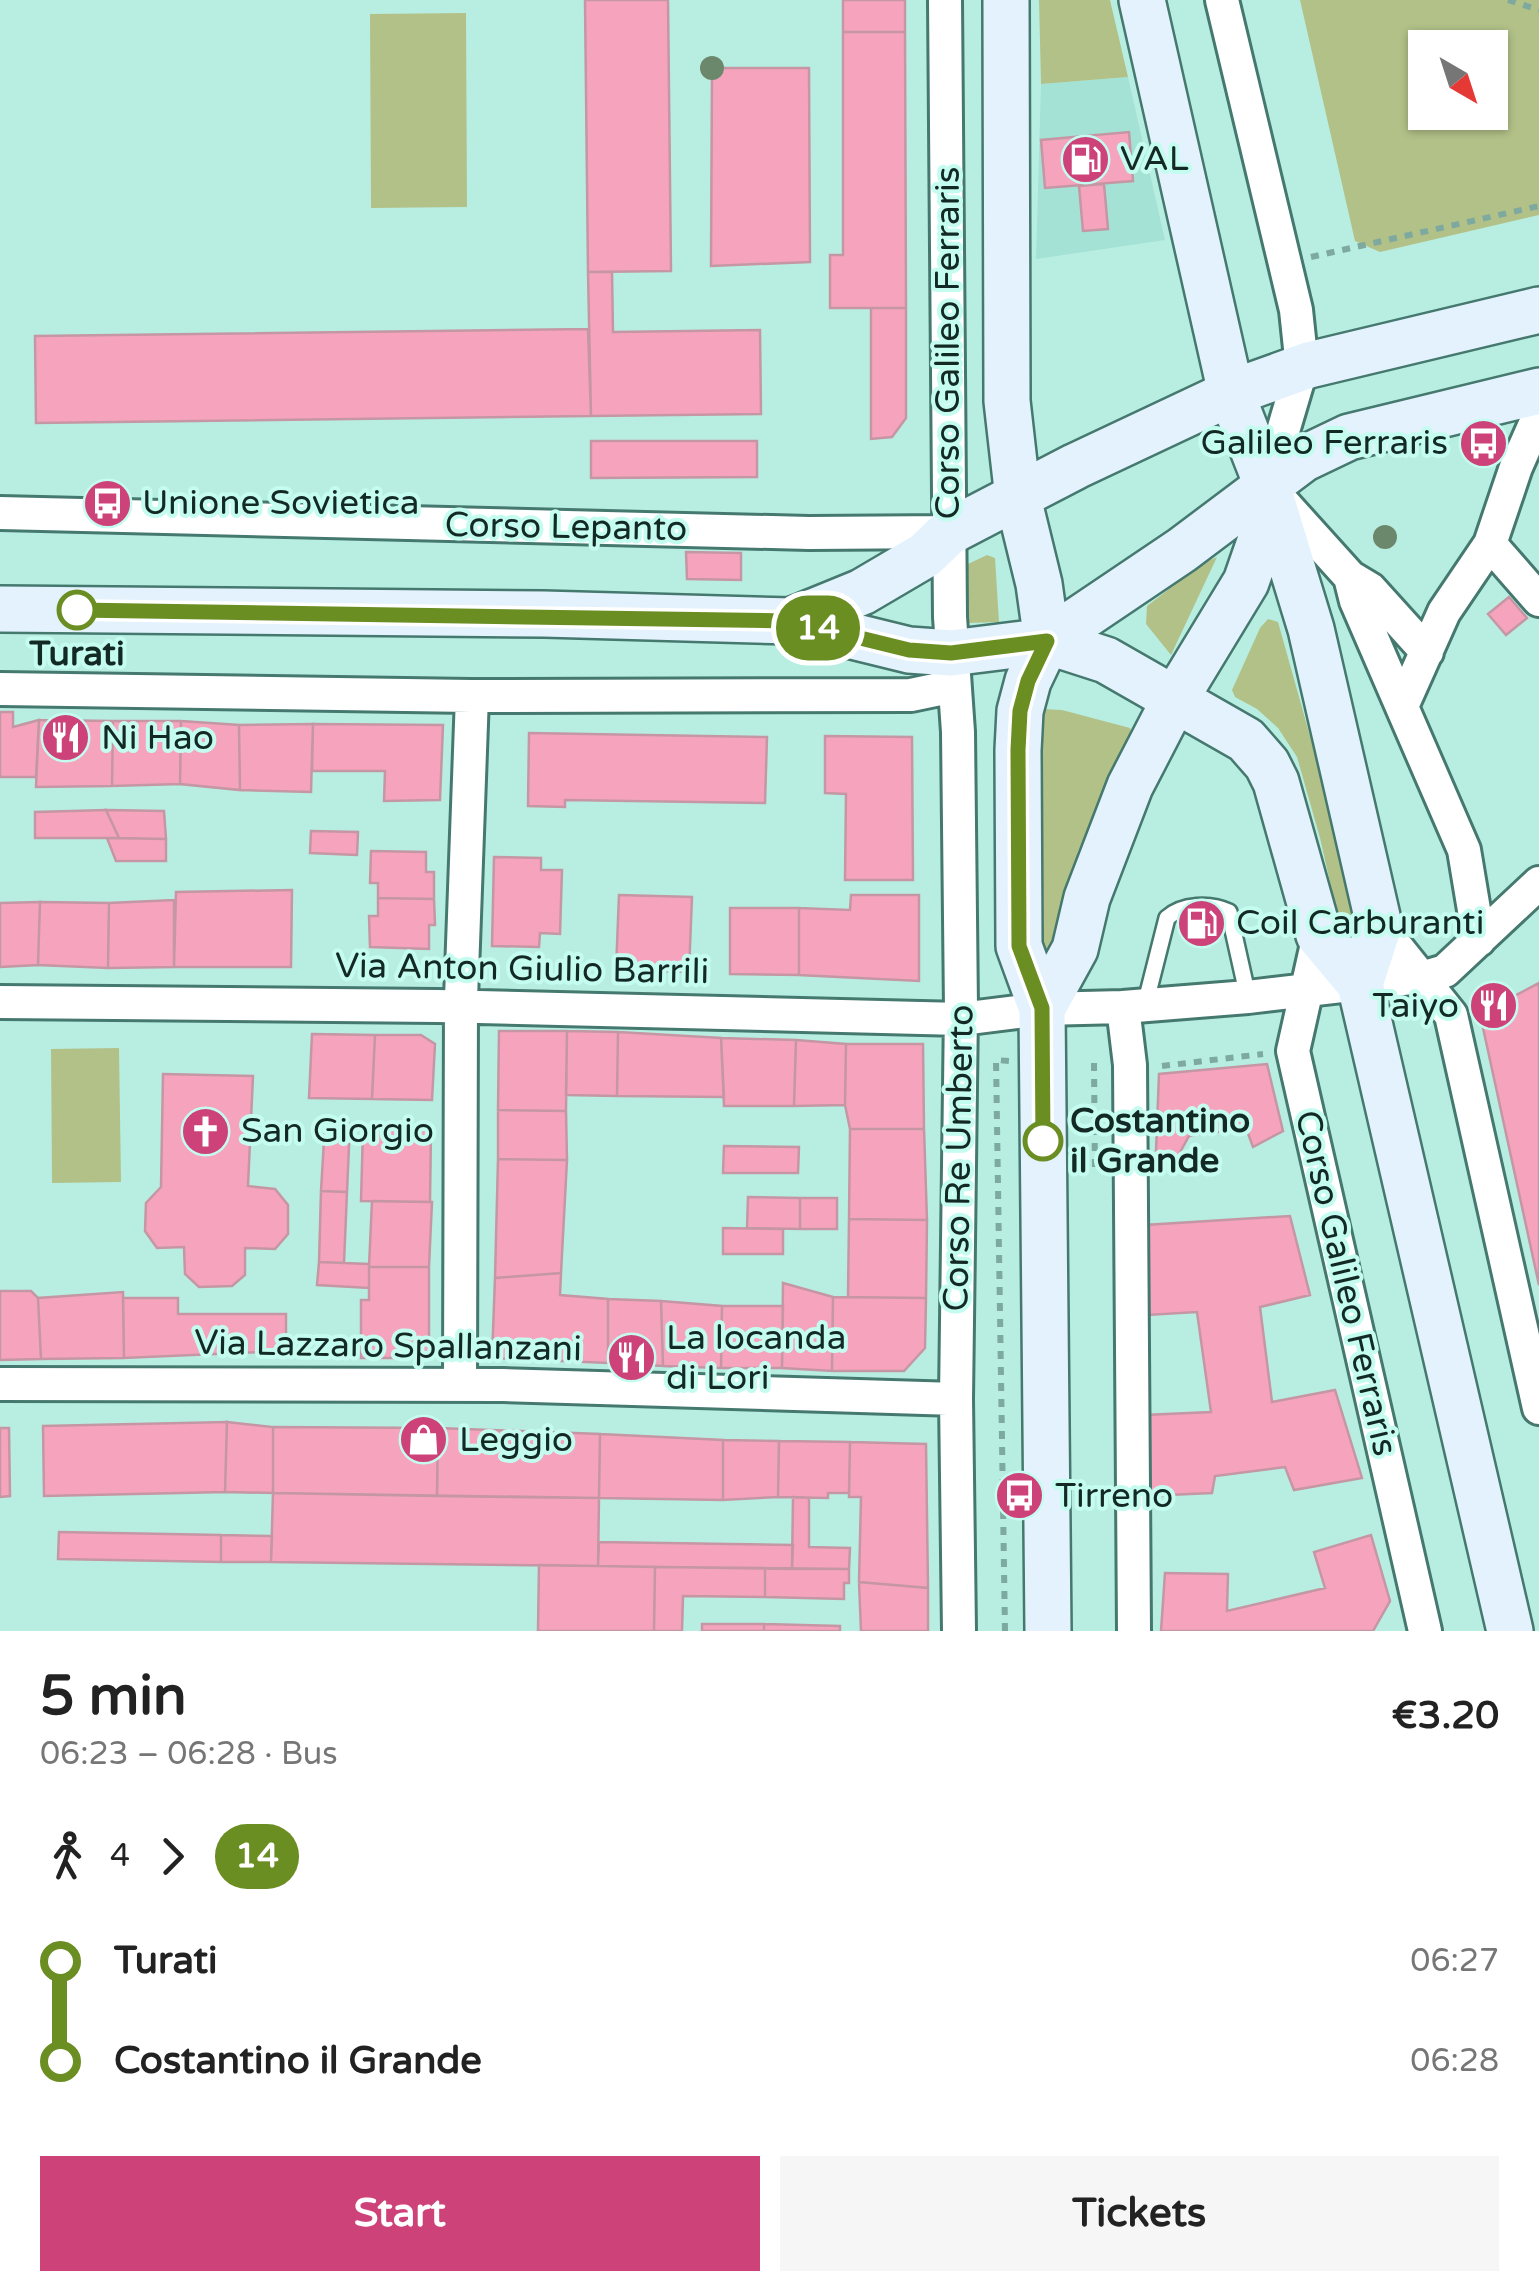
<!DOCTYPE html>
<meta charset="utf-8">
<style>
body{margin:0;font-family:"Varela Round",sans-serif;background:#f6f6f6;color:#222;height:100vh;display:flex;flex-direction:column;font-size:38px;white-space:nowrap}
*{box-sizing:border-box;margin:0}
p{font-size:32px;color:#767676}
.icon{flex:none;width:55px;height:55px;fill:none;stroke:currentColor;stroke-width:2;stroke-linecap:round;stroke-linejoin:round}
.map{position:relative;height:1631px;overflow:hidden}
.drawer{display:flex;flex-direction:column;background:#fff;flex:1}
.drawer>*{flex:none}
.badge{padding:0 20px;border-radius:32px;font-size:35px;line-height:65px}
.needle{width:65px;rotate:141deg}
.tools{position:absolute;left:1408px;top:30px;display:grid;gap:20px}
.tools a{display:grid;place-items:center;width:100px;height:100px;border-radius:0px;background:#fff;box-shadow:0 2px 8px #0004;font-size:50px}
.map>.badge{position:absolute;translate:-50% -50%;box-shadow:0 0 0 5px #fff}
.legs{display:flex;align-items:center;gap:15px;height:110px;padding:0 40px;font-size:32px}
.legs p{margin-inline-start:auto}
.summary{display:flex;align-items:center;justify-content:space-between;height:170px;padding:0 40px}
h1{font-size:55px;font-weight:700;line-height:75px}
.button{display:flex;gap:20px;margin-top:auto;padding:20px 40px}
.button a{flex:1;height:115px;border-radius:0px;background:#cd4279;color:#fff;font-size:40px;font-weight:700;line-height:115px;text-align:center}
.button a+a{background:#f6f6f6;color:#222}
ul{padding:0 40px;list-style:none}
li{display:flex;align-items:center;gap:35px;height:100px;font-size:38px}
li i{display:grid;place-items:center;width:15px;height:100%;margin:0 12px;background:currentColor}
li i::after{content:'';width:25px;height:25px;margin:-12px;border:8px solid;border-radius:50%;background:#fff}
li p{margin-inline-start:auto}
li:first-child i{background:linear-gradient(#0000 50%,currentColor 0)}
li:last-child i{background:linear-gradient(currentColor 50%,#0000 0)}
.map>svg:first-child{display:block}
</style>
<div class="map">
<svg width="1539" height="1631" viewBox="0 0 1539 1631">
<rect width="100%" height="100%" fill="#b8eee2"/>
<path fill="#a3e2d5" d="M1128,77L1165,240L1036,259L1041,84Z"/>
<path fill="#b2c188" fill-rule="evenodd" d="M1039,0H1110L1128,77L1041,84Z
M1300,0H1539V215L1380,252L1355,241ZM1425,48H1490V112H1425Z
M466,13L467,207L371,208L370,14Z
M987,555L995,558L999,622L967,623L968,564Z
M1217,557L1171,655L1146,624L1147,606L1200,565Z
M1268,619L1278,622L1317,761L1360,949L1346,952L1320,838L1297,757L1278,728L1257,709L1235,697L1232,690L1260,628Z
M1043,709L1062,710L1130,728L1133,737L1078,851L1055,959L1042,961L1039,745Z
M119,1048L121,1182L52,1183L51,1049Z"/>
<path fill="#f6a4bd" stroke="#c596a3" stroke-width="2.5" d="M585,0H668L671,271L588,272Z
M843,0H905V32H843Z
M843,32H905L906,308H830V255H843Z
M712,68H809L810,262L711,266Z
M1129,132L1133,181L1045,188L1041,140Z
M1104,184L1108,229L1083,231L1079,186Z
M588,272H612L613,332L760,330L761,414L591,416Z
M871,308H906V418L892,437L871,439Z
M588,329L591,416L36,423L35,336Z
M591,441H757V477L591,478Z
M686,552L741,553V580L687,579Z
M1509,597L1527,618L1506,635L1488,614Z
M0,712H13V727L39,720L36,777H0Z
M39,720L113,721L112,786L36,787Z
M113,721H181L180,784L112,786Z
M181,721L239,725L240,790L180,784Z
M313,724L311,792L240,790L239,725Z
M313,724L443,725L440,800L384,801L385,771H312Z
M529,733L767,737L765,803L565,800V807L528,806Z
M825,736L912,737L913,880H845L846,794L825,793Z
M106,810L164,811L166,839L119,838Z
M106,810L119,838H35V812Z
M311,831L358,832L357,855L310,853Z
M107,838L166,839V861H116Z
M371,851L426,852V872H434V899L378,898V883H370Z
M494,857L541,858V870H562L560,934L540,933L539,947L492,946Z
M292,890L291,967H174L176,892Z
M619,895L692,897L689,972L616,970Z
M851,895H919V981L799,975V908L850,910Z
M378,898L434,899L435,925H429V949L370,947L369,916H378Z
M174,900V967L108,968L109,903Z
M40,902L109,903L108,968L38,965Z
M40,902L38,965L0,967V903Z
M730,908H799V975L730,974Z
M1539,983V1285L1480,1014Z
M499,1031H567L566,1111L498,1110Z
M567,1031L618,1032L617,1096L566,1095Z
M618,1032L721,1038L724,1097L617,1096Z
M312,1034L375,1035L372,1099L309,1098Z
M375,1035H421L435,1044L432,1100L372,1099Z
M721,1038L796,1040L794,1106H724Z
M796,1040L846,1044L845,1105L794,1106Z
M846,1044H923L924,1129H850L845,1105Z
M1267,1064L1283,1131L1253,1147L1246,1128L1189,1136L1177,1158L1156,1151L1159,1074Z
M163,1074L253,1076L248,1186L275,1189L288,1205V1234L275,1249L245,1248V1275L232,1286L199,1287L185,1274L184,1247L157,1248L145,1231L146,1203L161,1187Z
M498,1110L566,1111L567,1160L498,1159Z
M325,1123L350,1124L347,1192L321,1191Z
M363,1129L431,1130L430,1202L361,1201Z
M850,1129H924L927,1220L849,1219Z
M724,1146L799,1147L798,1173H723Z
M498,1159L567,1160L561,1273L495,1278Z
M321,1191L347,1192L344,1263L319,1262Z
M748,1197L800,1198V1229L747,1228Z
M800,1198H837V1229H800Z
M372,1201L432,1202L429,1267H369Z
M1290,1216L1310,1295L1260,1307L1272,1402L1335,1390L1362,1478L1294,1490L1285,1467L1215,1476L1212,1493L1146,1496L1145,1415L1211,1412L1197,1312L1147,1315L1145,1225Z
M849,1219L927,1220L926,1298L848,1297Z
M723,1228L783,1229V1254H723Z
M319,1262L369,1264V1288L317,1285Z
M369,1267H429V1358H361V1300H369Z
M561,1273L560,1295L608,1299V1363L492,1358L495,1278Z
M783,1283L833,1297L832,1371L782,1368Z
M0,1291H31L38,1298L41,1359L0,1360Z
M123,1292L124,1358L41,1359L38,1298Z
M833,1297L926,1298L925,1348L904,1371H832Z
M123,1298H178V1314H286V1351L124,1358Z
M608,1299L661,1301L663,1366L608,1363Z
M661,1301L722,1306L721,1368L663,1366Z
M722,1306H783L782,1368H721Z
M227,1422L273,1427V1493L225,1492Z
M227,1422L225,1492L44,1496L43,1426Z
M273,1427L438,1428L437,1496L273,1493Z
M0,1428H9L10,1496L0,1497Z
M438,1428L600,1434L599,1498L437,1496Z
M600,1434L723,1440V1500L599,1498Z
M723,1440L779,1441L778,1497L723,1500Z
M779,1441L850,1442L849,1493H828V1498L778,1497Z
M850,1442L926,1444L928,1588L859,1582L861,1497H849Z
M273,1493L599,1498L598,1566L271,1562Z
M793,1497L809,1498V1547L850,1548L849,1569H792Z
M59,1532L221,1535V1562L58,1559Z
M221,1535L272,1536L271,1562H221Z
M1371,1535L1390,1601L1373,1631H1161L1165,1573L1228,1574L1227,1611L1325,1588L1314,1552Z
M599,1542L793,1545L792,1569L598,1566Z
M539,1565L655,1567L654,1631H538Z
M655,1567L765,1568V1597L683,1596L682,1631H654Z
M765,1568L849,1569V1583H844V1599L765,1597Z
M859,1582L928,1588V1631H861Z
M702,1624H764V1631H702Z
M764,1624L840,1626V1631H764Z"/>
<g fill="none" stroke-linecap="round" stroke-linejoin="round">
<defs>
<path id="lane" d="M1145,1005L1167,918C1182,904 1211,903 1229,912L1248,997"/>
<path id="street" d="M945,0L950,617L958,732L961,1009L956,1399L959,1631
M1222,0L1296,310L1302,367L1267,485L1350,577L1370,589L1427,652
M0,513L809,533L949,532
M1490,544L1539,600
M1350,577L1356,601L1464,850L1479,940
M0,689L472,696L911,695L954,686
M1403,704L1444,612L1490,544L1516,467L1539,415
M1379,925L1451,1015L1539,1408
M1319,935L1293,1051L1425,1631
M0,1002L437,1006L961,1019L1042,1009L1123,1007L1248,997L1428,976L1445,971L1539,883
M1123,1007L1130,1065L1134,1631
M0,1384L503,1385L956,1399
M460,1384L461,999L472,696"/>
<path id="secondary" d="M1006,0L1007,401L1018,498L1039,584L1047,641
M1142,0L1231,393L1267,485L1311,629L1379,925L1360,984
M0,609L544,614L791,621L909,650L951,653L1047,641L1106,660L1246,740L1267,764L1276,782L1319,935L1360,984L1510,1631
M791,621L862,592L925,555L949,532L1076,466L1231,393L1309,365L1539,310
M1042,1009L1075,949L1087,898L1130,786L1175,699L1246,582L1264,530L1266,497
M1048,1631L1042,1009L1019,946L1018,750L1020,711L1028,681L1047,641L1182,550L1303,459L1349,437L1539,391"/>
</defs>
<use href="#lane" stroke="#45786e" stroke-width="20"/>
<use href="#street" stroke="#45786e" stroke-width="38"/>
<use href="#secondary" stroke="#45786e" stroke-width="50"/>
<path stroke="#7ea99f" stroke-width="6" stroke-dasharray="8 8" stroke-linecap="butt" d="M1508,0L1539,10
M1311,257L1539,206
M1094,1063L1095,1175
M1162,1066L1263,1054
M1005,1631L996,1060L1009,1061"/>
<use href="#lane" stroke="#fff" stroke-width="15"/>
<use href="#street" stroke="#fff" stroke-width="32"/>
<use href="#secondary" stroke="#e4f2fd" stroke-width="45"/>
</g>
<g fill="#6b886c">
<circle cx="712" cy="68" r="12"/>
<circle cx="1385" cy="537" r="12"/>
</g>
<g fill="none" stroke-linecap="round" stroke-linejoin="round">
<defs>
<path id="line-1" d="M77,610L791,621L909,650L951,653L1047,641L1028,681L1020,711L1018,750L1019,946L1042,1008L1043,1141"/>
</defs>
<use href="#line-1" stroke="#fff" stroke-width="22"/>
<use href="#line-1" stroke="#6b8e23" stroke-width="15"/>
</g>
<defs>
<symbol id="fuel-disc" viewBox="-11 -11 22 22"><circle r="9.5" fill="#cd4279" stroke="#c5fcf0"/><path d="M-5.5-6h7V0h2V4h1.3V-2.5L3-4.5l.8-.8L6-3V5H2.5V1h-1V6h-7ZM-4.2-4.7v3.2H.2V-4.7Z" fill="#fff"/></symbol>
<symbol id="bus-disc" viewBox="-11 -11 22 22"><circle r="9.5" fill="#cd4279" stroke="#c5fcf0"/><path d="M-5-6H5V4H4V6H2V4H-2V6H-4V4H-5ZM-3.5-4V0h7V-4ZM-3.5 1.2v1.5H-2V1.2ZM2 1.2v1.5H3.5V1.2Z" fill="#fff"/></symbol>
<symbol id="restaurant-disc" viewBox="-11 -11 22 22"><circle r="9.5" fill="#cd4279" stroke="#c5fcf0"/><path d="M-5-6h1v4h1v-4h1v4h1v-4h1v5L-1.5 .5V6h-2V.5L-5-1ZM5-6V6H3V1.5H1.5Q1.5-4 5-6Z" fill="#fff"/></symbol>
<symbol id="church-disc" viewBox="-11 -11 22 22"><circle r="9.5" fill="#cd4279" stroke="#c5fcf0"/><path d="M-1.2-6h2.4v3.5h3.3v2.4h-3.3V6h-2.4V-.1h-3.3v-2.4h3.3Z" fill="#fff"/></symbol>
<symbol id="shop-disc" viewBox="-11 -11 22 22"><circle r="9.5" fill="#cd4279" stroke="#c5fcf0"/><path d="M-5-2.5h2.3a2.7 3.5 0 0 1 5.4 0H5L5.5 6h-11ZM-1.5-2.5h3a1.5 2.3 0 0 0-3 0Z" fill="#fff"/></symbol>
</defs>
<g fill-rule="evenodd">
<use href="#fuel-disc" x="1058" y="132" width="55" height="55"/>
<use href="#bus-disc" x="1456" y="416" width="55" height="55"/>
<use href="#bus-disc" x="80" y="476" width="55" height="55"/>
<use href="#restaurant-disc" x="38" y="710" width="55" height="55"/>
<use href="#fuel-disc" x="1174" y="896" width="55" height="55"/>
<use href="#restaurant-disc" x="1466" y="978" width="55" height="55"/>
<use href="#church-disc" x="178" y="1104" width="55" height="55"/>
<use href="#restaurant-disc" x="604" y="1330" width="55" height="55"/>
<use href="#shop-disc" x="396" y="1412" width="55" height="55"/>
<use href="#bus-disc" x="992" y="1468" width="55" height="55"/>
</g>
<g fill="#fff" stroke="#6b8e23" stroke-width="5">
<circle cx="77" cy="610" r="18"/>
<circle cx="1043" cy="1141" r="18"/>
</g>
<g text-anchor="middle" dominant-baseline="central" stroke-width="8" stroke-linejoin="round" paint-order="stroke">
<g font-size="35" fill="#132924" stroke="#c5fcf0" text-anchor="start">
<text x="1120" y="159">VAL</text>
<text x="1448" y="443" text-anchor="end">Galileo Ferraris</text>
<text x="142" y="503">Unione Sovietica</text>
<text x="101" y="738">Ni Hao</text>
<text x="1236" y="923">Coil Carburanti</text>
<text x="1459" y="1006" text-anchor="end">Taiyo</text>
<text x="241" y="1131">San Giorgio</text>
<text x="666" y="1338">La locanda<tspan x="666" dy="40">di Lori</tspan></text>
<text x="459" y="1440">Leggio</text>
<text x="1055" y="1496">Tirreno</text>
</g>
<g font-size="35" fill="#132924" stroke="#c5fcf0">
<text transform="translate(948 343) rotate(-90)">Corso Galileo Ferraris</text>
<text transform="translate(566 527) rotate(1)">Corso Lepanto</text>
<text transform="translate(522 969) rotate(1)">Via Anton Giulio Barrili</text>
<text transform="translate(959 1158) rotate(-89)">Corso Re Umberto</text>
<text transform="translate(1346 1283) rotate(77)">Corso Galileo Ferraris</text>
<text transform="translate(388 1346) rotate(1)">Via Lazzaro Spallanzani</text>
</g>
<g font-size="35" font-weight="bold" fill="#132924" stroke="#c5fcf0">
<text x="77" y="654">Turati</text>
<text x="1070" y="1121" text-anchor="start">Costantino<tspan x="1070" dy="40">il Grande</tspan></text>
</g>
</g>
</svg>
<div class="tools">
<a><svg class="needle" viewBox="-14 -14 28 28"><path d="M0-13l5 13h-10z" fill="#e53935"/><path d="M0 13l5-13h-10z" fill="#767676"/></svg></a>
</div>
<b class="badge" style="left:818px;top:628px;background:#6b8e23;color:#fff">14</b>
</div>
<section class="drawer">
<div class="summary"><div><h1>5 min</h1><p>06:23 – 06:28 · Bus</p></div><b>€3.20</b></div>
<div class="legs"><svg class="icon" aria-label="walk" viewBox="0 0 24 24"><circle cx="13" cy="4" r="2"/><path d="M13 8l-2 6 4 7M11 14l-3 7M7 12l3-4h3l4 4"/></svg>4<svg class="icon" aria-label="forward" viewBox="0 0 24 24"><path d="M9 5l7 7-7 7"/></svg><b class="badge" style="background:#6b8e23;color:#fff">14</b></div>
<ul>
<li><i style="color:#6b8e23"></i><b>Turati</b><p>06:27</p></li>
<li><i style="color:#6b8e23"></i><b>Costantino il Grande</b><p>06:28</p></li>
</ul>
<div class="button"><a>Start</a><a>Tickets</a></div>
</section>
